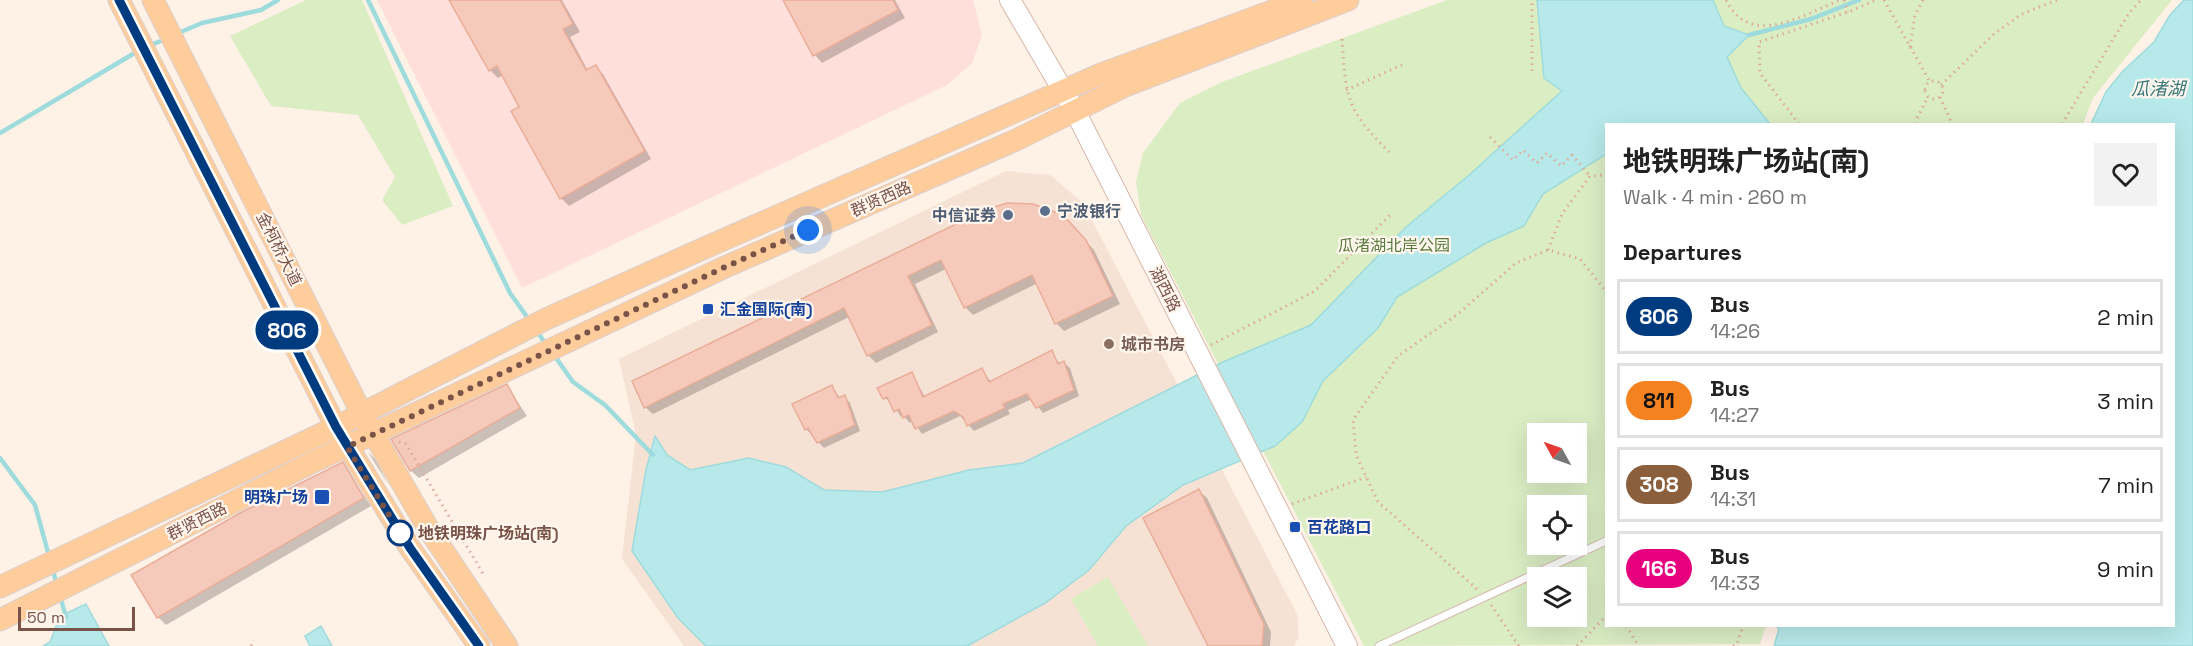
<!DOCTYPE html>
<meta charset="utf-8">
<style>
body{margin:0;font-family:"Space Grotesk","Noto Sans SC",sans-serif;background:#f2f2f2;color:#222;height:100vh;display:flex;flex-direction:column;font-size:22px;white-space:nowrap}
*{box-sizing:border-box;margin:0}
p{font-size:20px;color:#767676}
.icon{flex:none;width:33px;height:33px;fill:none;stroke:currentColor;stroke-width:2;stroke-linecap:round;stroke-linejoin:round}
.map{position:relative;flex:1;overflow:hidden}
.panel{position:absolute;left:1605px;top:123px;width:570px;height:504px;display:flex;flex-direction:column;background:#fff;border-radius:0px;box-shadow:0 6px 24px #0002}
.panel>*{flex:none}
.badge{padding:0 12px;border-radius:20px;font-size:21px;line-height:39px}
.needle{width:39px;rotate:310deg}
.buttons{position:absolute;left:1527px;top:423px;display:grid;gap:12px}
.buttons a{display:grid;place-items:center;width:60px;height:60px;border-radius:0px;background:#fff;box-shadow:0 6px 24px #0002;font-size:30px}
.scale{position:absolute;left:18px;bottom:15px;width:117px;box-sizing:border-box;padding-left:6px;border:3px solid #7a5348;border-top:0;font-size:16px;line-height:21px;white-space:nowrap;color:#7a5348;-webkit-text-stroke:4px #fff6ee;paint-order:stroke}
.you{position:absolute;width:30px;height:30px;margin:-15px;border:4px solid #fff;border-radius:50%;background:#1a73e8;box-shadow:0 0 0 9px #1a73e833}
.map>.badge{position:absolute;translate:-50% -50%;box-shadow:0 0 0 3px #fff}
h2{padding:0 18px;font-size:22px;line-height:54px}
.round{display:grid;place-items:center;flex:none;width:63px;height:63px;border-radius:0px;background:#f2f2f2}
.summary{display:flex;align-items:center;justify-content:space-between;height:102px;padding:0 18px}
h1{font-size:28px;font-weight:700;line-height:45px}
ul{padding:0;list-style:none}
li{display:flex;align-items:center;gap:18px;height:75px;margin:0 12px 9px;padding:0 6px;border:3px solid #e0e0e0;border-radius:0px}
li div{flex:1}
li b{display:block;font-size:22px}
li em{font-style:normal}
li .badge{min-width:66px;font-weight:700;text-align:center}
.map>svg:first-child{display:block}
</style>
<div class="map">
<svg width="2193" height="646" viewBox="0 0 2193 646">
<rect width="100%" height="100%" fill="#fef1e6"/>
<path fill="#f6e2d4" d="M1006,171L1050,175L1083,203L1297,614L1299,637L1294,646H684L622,559L636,435L619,359Z"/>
<path fill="#ffdfd9" d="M377,0H973L982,35L972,63L947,85L522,288Z"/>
<path fill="#daedc3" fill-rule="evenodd" d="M306,0H362L453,206L402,225L382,200L395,177L358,115L271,106L230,36Z
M1447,0H2172L2093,98L2083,124H1606V626H1766L1760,644L1364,646L1141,215L1136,182L1143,153L1180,103L1222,82ZM1538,434H1576V472H1538ZM1538,506H1576V544H1538ZM1538,578H1576V616H1538Z
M1108,577L1148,646H1098L1071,599Z"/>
<path fill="#b8e9ea" stroke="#9edbdc" stroke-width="1.5" d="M1537,0H1713L1724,26L1749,35L1727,57L1741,88L1770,124H1606V154L1543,194L1524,226L1486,243L1397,297L1378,328L1323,381L1302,422L1275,446L1183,485L1126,526L1089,570L1045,603L967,646H706L678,618L632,551L646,470L655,436L667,455L690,470L749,458L786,467L824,490L882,492L969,470L1023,463L1223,362L1311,325L1406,227L1468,176L1562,91L1544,78Z
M2184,0H2193V646H1774L1779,629L1776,626H2174V124H2091L2106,92L2123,71L2154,42L2170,15Z
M86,604L109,646H43L50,642L60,616Z
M321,626L332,646H310L305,636Z"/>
<path fill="#0003" d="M451,0H562L580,32L570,37L588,71L596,67L603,74L651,159L569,206L561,198L522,108L503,75L498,78L490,70Z
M785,0H895L905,18L822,63L815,55Z
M986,211L1071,225L1094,250L1120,304L1064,331L1056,323L1038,283L973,315L965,307L946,269L915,284L938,332L876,363L868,355L849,317L653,414L645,407Z
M1051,352L1060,364L1064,363L1070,368L1079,396L1043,413L1032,399L1008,410L1010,414L974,431L960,416L922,434L913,421L910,423L903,415L901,417L892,403L884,398L912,374L925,397L982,370L991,382Z
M507,386L527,416L419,478L411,471L393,440Z
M832,387L841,399L845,397L850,403L860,431L824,448L806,429Z
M368,452L376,460L389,486L388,484Z
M342,464L371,506L166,625L158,617Z
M1199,491L1207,498L1271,632L1270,646H1210Z"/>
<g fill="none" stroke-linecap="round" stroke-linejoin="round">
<path stroke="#9edbdc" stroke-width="4.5" d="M368,0L510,293L530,321
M176,34L202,23L261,10L278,0
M1749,35L1811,19L1859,0
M148,46L166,39
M0,133L138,51
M537,331L547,346
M554,355L573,382L605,405L653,455
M0,458L35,505L49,556
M52,567L57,585
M60,596L66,617"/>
</g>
<path fill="#f6cabb" stroke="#eaad9a" stroke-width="1.5" d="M449,0H560L573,24L563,29L586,70L596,65L645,151L560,199L511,111L519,107L497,66L489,71Z
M783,0H893L898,10L813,56Z
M1007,203L1033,204L1063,215L1086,240L1113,296L1055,324L1032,275L964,308L941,260L908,276L932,325L867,356L844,308L644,408L632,381L985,210Z
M1052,350L1058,364L1064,361L1074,390L1036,408L1027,394L1003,404L1005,408L967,426L963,417L954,411L915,429L909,415L903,418L899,409L894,412L887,397L883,399L877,388L912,372L923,397L982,368L989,382Z
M507,384L520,408L410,471L391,439Z
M832,385L838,398L845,395L855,425L817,443L808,428L805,430L792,404Z
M343,462L364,498L157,618L131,575L240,513Z
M1199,489L1264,624L1262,646H1208L1143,518Z"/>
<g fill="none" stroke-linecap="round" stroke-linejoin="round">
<defs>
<path id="lane" d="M1379,646L1606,541"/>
<path id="secondary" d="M1010,0L1075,111L1347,646"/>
<path id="primary" d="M119,0L336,427L410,548L479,646
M153,0L362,414L428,528L507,646
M0,587L336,427L546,319L700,250L1101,74L1302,0
M0,620L311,463L725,267L1016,140L1125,86L1348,0"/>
</defs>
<use href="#lane" stroke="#d4b9ad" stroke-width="9"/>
<use href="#secondary" stroke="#d7b8aa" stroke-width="22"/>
<use href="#primary" stroke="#dacfcc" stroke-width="23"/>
<path stroke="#dbad9e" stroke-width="3" stroke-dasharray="1.5 4.5" stroke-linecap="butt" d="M1726,0C1751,50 1803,14 1841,0
M1844,0L1848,12
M1884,0L1930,82
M1342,39C1346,98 1346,109 1389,152
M1910,47L1915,15L1923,0
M1532,71V0
M1925 90a9 9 0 1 1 18 0a9 9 0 1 1-18 0Z
M1941,85L1995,33L2022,14L2057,0
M1346,90L1402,65
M1940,97L1952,124
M1799,124L1760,73L1759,42L1848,12L1876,0
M1917,124V118L1928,97
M2062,124L2129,13L2141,0
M1490,137L1513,160L1523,150L1537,163L1547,153L1561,166L1572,155L1590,176
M1548,250L1562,214L1590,176L1606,175
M1211,345L1315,291L1392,213
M399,442L406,444L485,577
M1292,504L1366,477
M1477,589L1378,502L1356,455L1353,420L1398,356L1458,314L1516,263L1548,250L1580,259L1606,291
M1491,605L1519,646
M1626,626L1639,646
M251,646L253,640
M1577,646L1606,616
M1733,646L1737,644L1743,626"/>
<use href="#lane" stroke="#fff" stroke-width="7"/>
<use href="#secondary" stroke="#fff" stroke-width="20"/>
<use href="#primary" stroke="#ffcc9c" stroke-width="21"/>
</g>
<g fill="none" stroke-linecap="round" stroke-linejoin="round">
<defs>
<path id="line" d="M119,0L336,427L410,548L479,646"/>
</defs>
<use href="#line" stroke="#fff" stroke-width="14"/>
<use href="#line" stroke="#003b80" stroke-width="9"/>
<path stroke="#7a5348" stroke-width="6" stroke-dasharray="0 10.8" d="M400,533L347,447L725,267L808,230"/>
</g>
<g fill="#5c6f8a" stroke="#fff6ee" stroke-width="2">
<circle cx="1045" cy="211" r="6"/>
<circle cx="1008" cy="215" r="6"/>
</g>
<g fill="#1a4fb4" stroke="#fff6ee" stroke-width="2">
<rect x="702" y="303" width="12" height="12" rx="3"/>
<rect x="314" y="489" width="16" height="16" rx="3"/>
<rect x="1289" y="521" width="12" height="12" rx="3"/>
</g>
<circle fill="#8d6e63" stroke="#fff6ee" stroke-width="2" cx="1109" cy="344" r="6"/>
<circle fill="#fff" stroke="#003b80" stroke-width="3" cx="400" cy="533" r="12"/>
<g text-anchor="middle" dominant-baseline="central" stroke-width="4.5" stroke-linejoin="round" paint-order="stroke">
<g font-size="16" fill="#7a5348" stroke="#fff6ee">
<text transform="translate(881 199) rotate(-24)">群贤西路</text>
<text transform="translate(279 249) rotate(63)">金柯桥大道</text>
<text transform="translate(1165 289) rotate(63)">湖西路</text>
<text transform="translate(197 521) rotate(-27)">群贤西路</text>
</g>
<g font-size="16" font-weight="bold" fill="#4e5e75" stroke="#fff6ee" text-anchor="start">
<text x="1057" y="211">宁波银行</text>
<text x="996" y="215" text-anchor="end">中信证券</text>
</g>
<g font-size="16" fill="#587a3c" stroke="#fff6ee">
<text x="1394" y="245">瓜渚湖北岸公园</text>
</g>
<g font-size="16" font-weight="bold" fill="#164399" stroke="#fff6ee" text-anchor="start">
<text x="720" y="309">汇金国际(南)</text>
<text x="308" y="497" text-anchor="end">明珠广场</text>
<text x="1307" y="527">百花路口</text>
</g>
<g font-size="16" font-weight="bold" fill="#785e54" stroke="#fff6ee" text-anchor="start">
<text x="1121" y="344">城市书房</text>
</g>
<g font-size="16" font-weight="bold" fill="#7a5348" stroke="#fff6ee" text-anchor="start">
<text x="418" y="533">地铁明珠广场站(南)</text>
</g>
<g font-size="18" font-style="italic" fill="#387779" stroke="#fff6ee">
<text x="2158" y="88">瓜渚湖</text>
</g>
</g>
</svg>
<div class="buttons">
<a><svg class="needle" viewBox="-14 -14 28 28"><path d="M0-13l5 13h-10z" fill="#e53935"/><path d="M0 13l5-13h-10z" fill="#767676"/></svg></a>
<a><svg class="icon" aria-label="locate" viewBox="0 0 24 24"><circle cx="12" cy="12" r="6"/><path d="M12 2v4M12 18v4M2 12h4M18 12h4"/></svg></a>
<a><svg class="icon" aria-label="layers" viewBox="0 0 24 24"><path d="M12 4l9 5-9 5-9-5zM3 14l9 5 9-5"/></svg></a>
</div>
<div class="scale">50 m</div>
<div class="you" style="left:808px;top:230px"></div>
<b class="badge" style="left:287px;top:330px;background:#003b80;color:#fff">806</b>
<section class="panel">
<div class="summary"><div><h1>地铁明珠广场站(南)</h1><p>Walk · 4 min · 260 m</p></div><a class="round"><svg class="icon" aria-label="heart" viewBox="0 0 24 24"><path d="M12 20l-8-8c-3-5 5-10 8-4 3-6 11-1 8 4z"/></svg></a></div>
<h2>Departures</h2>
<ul>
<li><span class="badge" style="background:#003b80;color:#fff">806</span><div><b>Bus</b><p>14:26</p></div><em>2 min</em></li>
<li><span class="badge" style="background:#f58220;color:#111">811</span><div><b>Bus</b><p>14:27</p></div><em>3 min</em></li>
<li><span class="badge" style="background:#8b5e3c;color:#fff">308</span><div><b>Bus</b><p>14:31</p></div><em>7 min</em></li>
<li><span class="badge" style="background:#e6007e;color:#fff">166</span><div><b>Bus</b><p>14:33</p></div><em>9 min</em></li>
</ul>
</section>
</div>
